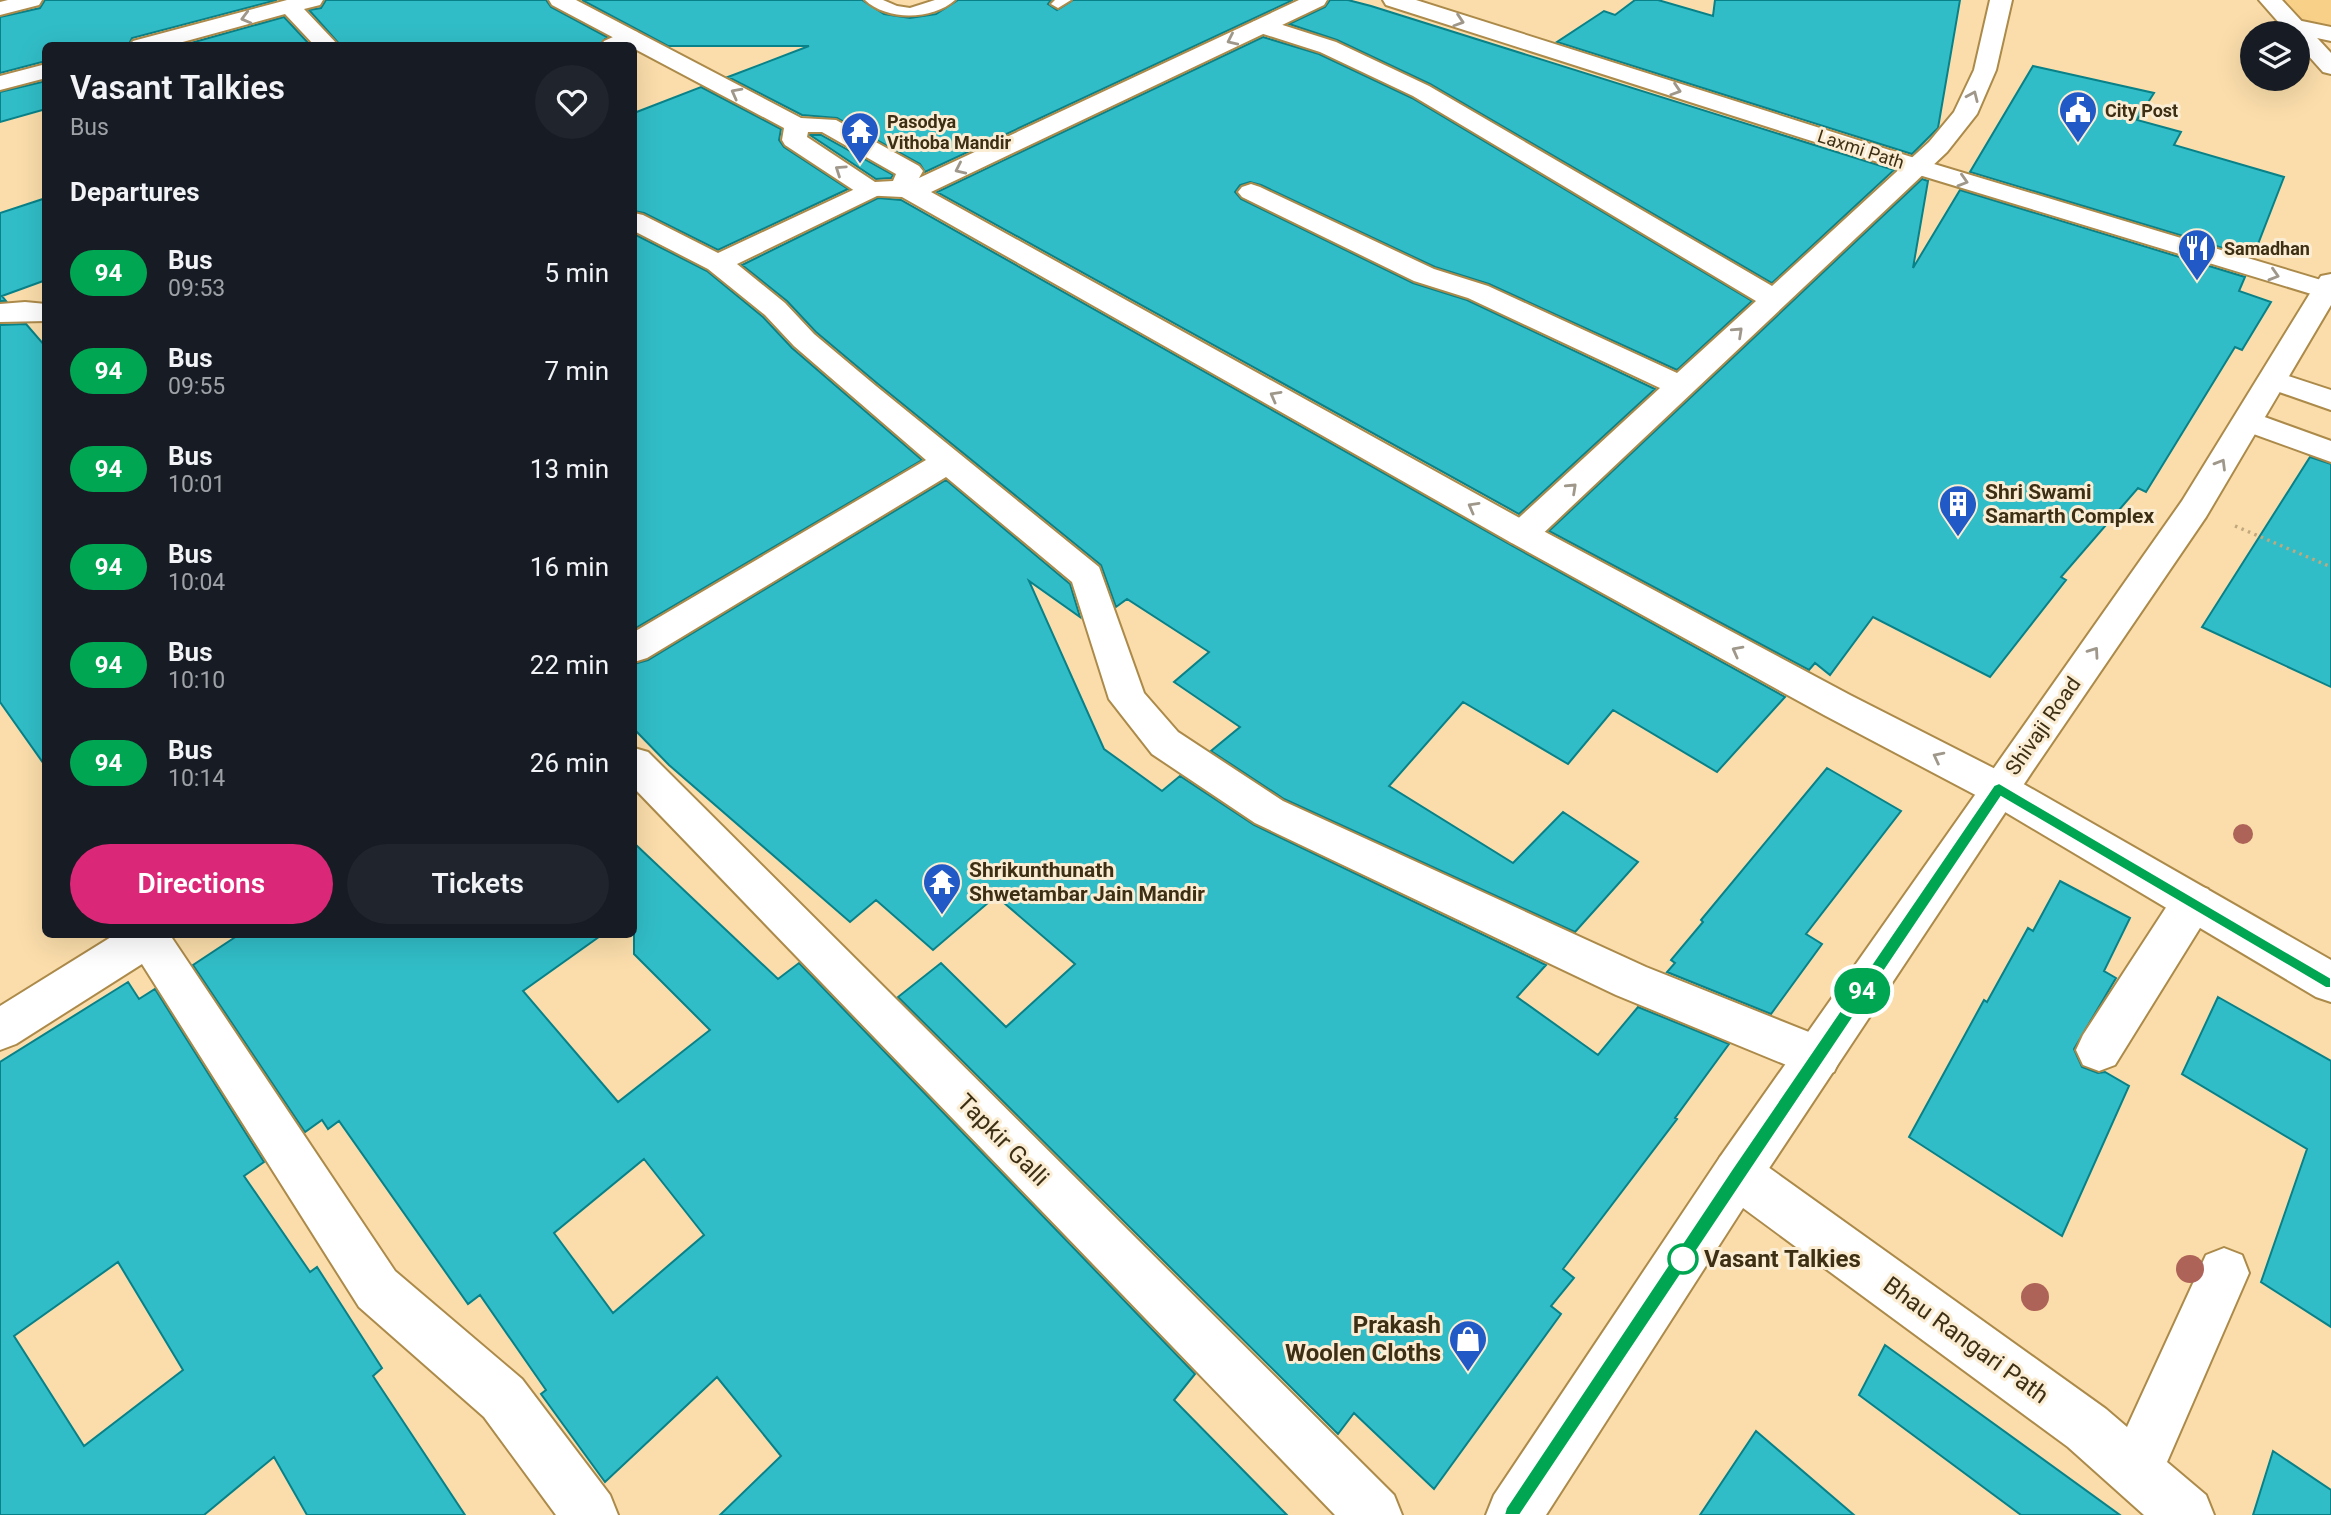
<!DOCTYPE html>
<style>
body{margin:0;font-family:Roboto,sans-serif;background:#20242c;color:#f1f3f6;height:100vh;display:flex;flex-direction:column;font-size:26px;white-space:nowrap}
*{box-sizing:border-box;margin:0}
p{font-size:23px;color:#9ea1a6}
.icon{flex:none;width:38px;height:38px;fill:none;stroke:currentColor;stroke-width:2;stroke-linecap:round;stroke-linejoin:round}
.map{position:relative;flex:1;overflow:hidden}
.panel{position:absolute;left:42px;top:42px;width:595px;height:896px;display:flex;flex-direction:column;background:#171b24;border-radius:10px;box-shadow:0 7px 28px #0002}
.panel>*{flex:none}
.badge{padding:0 14px;border-radius:23px;font-size:24px;line-height:46px}
.tools{position:absolute;left:2240px;top:21px;display:grid;gap:14px}
.tools a{display:grid;place-items:center;width:70px;height:70px;border-radius:50%;background:#171b24;box-shadow:0 7px 28px #0002;font-size:35px}
.map>.badge{position:absolute;translate:-50% -50%;box-shadow:0 0 0 4px #fff}
h2{padding:0 28px;font-size:26px;line-height:63px}
.round{display:grid;place-items:center;flex:none;width:74px;height:74px;border-radius:37px;background:#20242c}
.overview{display:flex;align-items:center;justify-content:space-between;height:119px;padding:0 28px}
h1{font-size:33px;font-weight:600;line-height:52px}
.action{display:flex;gap:14px;margin-top:auto;padding:14px 28px}
.action a{flex:1;height:80px;border-radius:42px;background:#db2777;color:#fff;font-size:28px;font-weight:600;line-height:80px;text-align:center}
.action a+a{background:#20242c;color:#f1f3f6}
ul{padding:0;list-style:none}
li{display:flex;align-items:center;gap:21px;height:98px;padding:0 28px}
li div{flex:1}
li b{display:block;font-size:26px}
li em{font-style:normal}
li .badge{min-width:77px;font-weight:700;text-align:center}
.map>svg:first-child{display:block}
</style>
<div class="map">
<svg width="2331" height="1515" viewBox="0 0 2331 1515">
<rect width="100%" height="100%" fill="#faddaa"/>
<path fill="#f9d087" d="M2285,0H2331V26L2298,19Z"/>
<path fill="#31bdc7" stroke="#088188" stroke-width="2" fill-rule="evenodd" d="M45,0H277L132,38L128,46H46V61L0,73V17L40,8Z
M326,0H546L551,7L607,37L599,46H341L309,10L321,8Z
M582,0H862L884,14L910,18L936,14L958,0H1051L1048,4L1057,10L1073,0H1293L925,172L920,164L837,118L802,115L728,77L809,46H668Z
M1330,0H1348L1371,6L1894,170L1772,283L1430,84L1337,40L1289,24L1325,7Z
M1635,0H1658L1713,16L1715,0H1960L1938,128L1912,154L1557,42L1604,11L1615,15Z
M284,17L311,46H180Z
M1263,37L1319,54L1412,98L1752,301L1677,370L1489,284L1435,267L1261,185L1250,182L1240,185L1235,192L1241,199L1413,283L1467,300L1655,389L1519,514L937,192Z
M2033,66L2154,93L2137,120L2181,132L2174,145L2284,177L2253,257L1970,172Z
M46,81V109L0,122V92Z
M701,87L781,129L779,140L784,147L848,189L718,250L644,213L634,211V113Z
M810,135H821L893,175L891,178L876,179Z
M1922,179L1928,181L1913,268L1960,190L2245,277L2239,291L2271,302L2242,350L2235,347L2146,492L2138,488L2061,577L2066,580L1990,677L1873,617L1830,675L1815,663L1809,670L1549,531Z
M46,198V280L2,296L6,301H0V213Z
M878,198L901,200L1509,544L1785,697L1717,772L1613,710L1568,764L1463,702L1389,786L1513,863L1563,812L1638,862L1575,932L1284,799L1211,751L1240,727L1174,682L1209,652L1127,599L1116,607L1101,565L878,384L816,332L787,301L742,265Z
M634,234L707,271L763,317L792,348L922,460L634,629Z
M26,324L46,347V767L0,702V325Z
M2310,457L2331,464V687L2202,627Z
M946,480L1070,584L1080,617L1029,581L1104,749L1162,791L1180,776L1254,825L1546,965L1517,997L1598,1055L1638,1007L1729,1044L1675,1118L1677,1119L1563,1269L1574,1278L1551,1306L1561,1314L1434,1489L1354,1413L1338,1434L898,997L941,963L1006,1027L1075,964L996,896L933,950L876,900L850,922L669,765L634,729V664L648,660Z
M1827,768L1901,811L1806,934L1822,944L1771,1014L1667,972L1675,963L1671,960L1703,922L1701,920Z
M634,843L778,979L799,963L1195,1374L1174,1400L1287,1515H720L781,1456L717,1377L605,1482L541,1394L546,1390L480,1295L468,1304L339,1121L328,1129L322,1120L305,1132L193,965L240,934H603L523,991L618,1102L710,1030L634,954ZM644,1159L704,1235L613,1313L554,1233Z
M2060,881L2130,918L2104,971L2116,978L2074,1049L2082,1067L2098,1073L2105,1072L2129,1086L2062,1236L1909,1137L1984,1000L1987,1002L2028,928L2033,931Z
M128,982L139,999L155,989L264,1162L244,1176L310,1272L317,1267L382,1368L373,1376L465,1515H307L274,1457L204,1515H0V1062ZM118,1262L183,1370L84,1446L14,1336Z
M2218,997L2331,1061V1327L2261,1282L2307,1149L2182,1074Z
M1885,1345L2120,1515H2021L1859,1395Z
M1756,1431L1854,1515H1700Z
M2273,1451L2331,1490V1515H2253Z"/>
<g fill="none" stroke-linecap="round" stroke-linejoin="round">
<defs>
<path id="service" d="M865,0H883L897,6L910,8L935,0H955C933,20 887,21 865,0Z
M1071,0L1058,8L1051,4L1055,0Z"/>
<path id="minor" d="M8,0H42L39,5L0,15V2Z
M287,0H323L320,5L304,9L339,46H315L285,14L168,46H130L133,41Z
M1990,0H2012L1996,70L1977,114L1947,152L1534,542L1522,545L1510,542L1505,534L1510,526L1660,388L1468,298L1414,281L1242,197L1238,192L1242,187L1251,184L1260,187L1434,269L1488,286L1677,373L1756,301L1413,96L1320,52L1254,31L1251,26L1254,21H1270L1336,42L1429,86L1772,286L1929,142L1954,112L1974,70Z
M2297,20L2331,27V41L2289,32L2286,27L2289,22Z
M629,30L637,32L640,37C631,49 615,46 601,46L604,41Z
M46,64V78L0,90V76Z
M870,182L879,185L883,190L879,195L737,264L785,303L814,334L876,386L1099,567L1144,693L1178,732L1283,801L1646,967L1834,1042L1841,1057L1834,1072L1818,1078L1616,995L1255,823L1152,754L1109,699L1072,582L946,477L647,658L634,662V632L926,460L794,346L765,315L708,269L634,231V213L643,215L718,253Z
M25,302L46,304V321L0,322V304Z
M2273,371L2331,390V410L2262,386L2258,380L2262,374Z
M2248,411L2331,441V462L2237,428L2233,421L2237,414Z
M634,748L648,752L1394,1495L1402,1515H1335L634,788Z
M2193,884L2208,889L2214,902L2208,915L2115,1065L2099,1071L2083,1065L2076,1050L2083,1035L2178,889Z
M116,934H174L172,938L395,1271L522,1379L610,1495L618,1515H556L484,1417L359,1307L142,964L16,1044L0,1050V1006Z
M1737,1150L1754,1157L2106,1409L2127,1427L2206,1255L2224,1248L2242,1255L2249,1273L2167,1462L2206,1495L2214,1515H2144L2068,1447L1720,1191L1713,1174L1720,1157Z"/>
<path id="tertiary" d="M549,0H576L801,118L836,120L919,166L923,171L919,178L1299,0H1327L1324,5L931,192L1534,526L1850,695L2013,778L2331,960V1002L2316,997L1985,800L1824,715L1510,542L902,197L861,195L785,145L782,140L784,128L552,5ZM808,132H822L896,174L893,181L875,182L807,137Z
M1383,0H1416L1924,161L2331,283V300L1906,171L1386,5Z"/>
<path id="trunk" d="M2259,0H2282L2331,53V74L2323,72L2298,44V33H2288Z
M2331,274V305L2206,517L2032,772L1754,1191L1546,1515H1486L1494,1495L1720,1157L2182,501L2317,282L2321,276Z"/>
</defs>
<use href="#service" stroke="#ac8a4a" stroke-width="4"/>
<use href="#minor" stroke="#ac8a4a" stroke-width="4"/>
<use href="#tertiary" stroke="#ac8a4a" stroke-width="4"/>
<use href="#trunk" stroke="#ac8a4a" stroke-width="4"/>
<path stroke="#c1a87d" stroke-width="3.5" stroke-dasharray="2.5 4.5" stroke-linecap="butt" d="M2235,526L2331,567"/>
<use href="#service" fill="#fff" fill-rule="evenodd"/>
<use href="#minor" fill="#fff" fill-rule="evenodd"/>
<use href="#tertiary" fill="#fff" fill-rule="evenodd"/>
<use href="#trunk" fill="#fff" fill-rule="evenodd"/>
</g>
<g fill="#ae6358">
<circle cx="2243" cy="834" r="10"/>
<circle cx="2190" cy="1269" r="14"/>
<circle cx="2035" cy="1297" r="14"/>
</g>
<defs><path id="oneway-chevron" d="M-2-3.5L2.5 0L-2 3.5" fill="none" stroke-width="1.6" stroke-linecap="round" stroke-linejoin="round" transform="scale(1.75)"/></defs>
<g stroke="#9e978a">
<use href="#oneway-chevron" transform="translate(246 18) rotate(165)"/>
<use href="#oneway-chevron" transform="translate(1459 21) rotate(18)"/>
<use href="#oneway-chevron" transform="translate(1232 40) rotate(155)"/>
<use href="#oneway-chevron" transform="translate(1676 90) rotate(18)"/>
<use href="#oneway-chevron" transform="translate(736 93) rotate(-152)"/>
<use href="#oneway-chevron" transform="translate(1973 96) rotate(-66)"/>
<use href="#oneway-chevron" transform="translate(960 169) rotate(155)"/>
<use href="#oneway-chevron" transform="translate(840 170) rotate(-146)"/>
<use href="#oneway-chevron" transform="translate(1963 181) rotate(17)"/>
<use href="#oneway-chevron" transform="translate(2274 275) rotate(17)"/>
<use href="#oneway-chevron" transform="translate(1738 332) rotate(-43)"/>
<use href="#oneway-chevron" transform="translate(1275 396) rotate(-151)"/>
<use href="#oneway-chevron" transform="translate(2221 464) rotate(-59)"/>
<use href="#oneway-chevron" transform="translate(1572 488) rotate(-43)"/>
<use href="#oneway-chevron" transform="translate(1473 507) rotate(-151)"/>
<use href="#oneway-chevron" transform="translate(1737 651) rotate(-152)"/>
<use href="#oneway-chevron" transform="translate(2094 652) rotate(-55)"/>
<use href="#oneway-chevron" transform="translate(1938 757) rotate(-153)"/>
</g>
<path fill="#00a651" stroke="#fff" stroke-width="2" d="M1999,783L2331,978V988H2326L2001,797L1744,1180L1520,1515H1504L1506,1508L1732,1169L1994,785Z"/>
<defs>
<symbol id="civic-pin" viewBox="-11 -11 22 30"><path d="M0 17L-7.5 6A9.5 9.5 0 1 1 7.5 6Z" fill="#2159c6" stroke="#fbedd3"/><path d="M-.6-6.5H3V-4.5H.6V-3L4-1V1h2V6H-6V1h2V-1L-.6-3ZM-1.2 2.5V6h2.4V2.5Z" fill="#fff"/></symbol>
<symbol id="temple-pin" viewBox="-11 -11 22 30"><path d="M0 17L-7.5 6A9.5 9.5 0 1 1 7.5 6Z" fill="#2159c6" stroke="#fbedd3"/><path d="M0-6L5-2H3V0L6.5 2.5H4V6H1.5V3h-3V6H-4V2.5H-6.5L-3 0V-2H-5Z" fill="#fff"/></symbol>
<symbol id="restaurant-pin" viewBox="-11 -11 22 30"><path d="M0 17L-7.5 6A9.5 9.5 0 1 1 7.5 6Z" fill="#2159c6" stroke="#fbedd3"/><path d="M-5-6h1v4h1v-4h1v4h1v-4h1v5L-1.5 .5V6h-2V.5L-5-1ZM5-6V6H3V1.5H1.5Q1.5-4 5-6Z" fill="#fff"/></symbol>
<symbol id="building-pin" viewBox="-11 -11 22 30"><path d="M0 17L-7.5 6A9.5 9.5 0 1 1 7.5 6Z" fill="#2159c6" stroke="#fbedd3"/><path d="M-4-6H4V6H1V3H-1V6H-4ZM-2.5-4.3h1.7v1.8h-1.7ZM.8-4.3h1.7v1.8H.8ZM-2.5-1h1.7V.8h-1.7ZM.8-1h1.7V.8H.8Z" fill="#fff"/></symbol>
<symbol id="shop-pin" viewBox="-11 -11 22 30"><path d="M0 17L-7.5 6A9.5 9.5 0 1 1 7.5 6Z" fill="#2159c6" stroke="#fbedd3"/><path d="M-5-2.5h2.3a2.7 3.5 0 0 1 5.4 0H5L5.5 6h-11ZM-1.5-2.5h3a1.5 2.3 0 0 0-3 0Z" fill="#fff"/></symbol>
</defs>
<g fill-rule="evenodd">
<use href="#civic-pin" x="2056" y="88" width="44" height="60"/>
<use href="#temple-pin" x="838" y="109" width="44" height="60"/>
<use href="#restaurant-pin" x="2175" y="226" width="44" height="60"/>
<use href="#building-pin" x="1936" y="482" width="44" height="60"/>
<use href="#temple-pin" x="920" y="860" width="44" height="60"/>
<use href="#shop-pin" x="1446" y="1317" width="44" height="60"/>
</g>
<circle fill="#fff" stroke="#00a651" stroke-width="3.5" cx="1683" cy="1259" r="14"/>
<g text-anchor="middle" dominant-baseline="central" stroke-width="6" stroke-linejoin="round" paint-order="stroke">
<g font-size="18" font-weight="bold" fill="#3d2f14" stroke="#fbedd3" text-anchor="start">
<text x="2105" y="110">City Post</text>
<text x="887" y="121">Pasodya<tspan x="887" dy="21">Vithoba Mandir</tspan></text>
<text x="2224" y="248">Samadhan</text>
</g>
<g font-size="18" fill="#3d2f14" stroke="#fbedd3">
<text transform="translate(1861 149) rotate(18)">Laxmi Path</text>
</g>
<g font-size="21" font-weight="bold" fill="#3d2f14" stroke="#fbedd3" text-anchor="start">
<text x="1985" y="492">Shri Swami<tspan x="1985" dy="24">Samarth Complex</tspan></text>
<text x="969" y="870">Shrikunthunath<tspan x="969" dy="24">Shwetambar Jain Mandir</tspan></text>
</g>
<g font-size="21" fill="#3d2f14" stroke="#fbedd3">
<text transform="translate(2043 726) rotate(-55)">Shivaji Road</text>
</g>
<g font-size="24" fill="#3d2f14" stroke="#fbedd3">
<text transform="translate(1003 1140) rotate(45)">Tapkir Galli</text>
<text transform="translate(1966 1340) rotate(36)">Bhau Rangari Path</text>
</g>
<g font-size="24" font-weight="bold" fill="#3d2f14" stroke="#fbedd3" text-anchor="start">
<text x="1704" y="1259">Vasant Talkies</text>
</g>
<g font-size="24" font-weight="bold" fill="#3d2f14" stroke="#fbedd3" text-anchor="end">
<text x="1441" y="1325">Prakash<tspan x="1441" dy="28">Woolen Cloths</tspan></text>
</g>
</g>
</svg>
<div class="tools">
<a><svg class="icon" aria-label="layers" viewBox="0 0 24 24"><path d="M12 4l9 5-9 5-9-5zM3 14l9 5 9-5"/></svg></a>
</div>
<b class="badge" style="left:1862px;top:991px;background:#00a651;color:#fff">94</b>
<section class="panel">
<div class="overview"><div><h1>Vasant Talkies</h1><p>Bus</p></div><a class="round"><svg class="icon" aria-label="heart" viewBox="0 0 24 24"><path d="M12 20l-8-8c-3-5 5-10 8-4 3-6 11-1 8 4z"/></svg></a></div>
<h2>Departures</h2>
<ul>
<li><span class="badge" style="background:#00a651;color:#fff">94</span><div><b>Bus</b><p>09:53</p></div><em>5 min</em></li>
<li><span class="badge" style="background:#00a651;color:#fff">94</span><div><b>Bus</b><p>09:55</p></div><em>7 min</em></li>
<li><span class="badge" style="background:#00a651;color:#fff">94</span><div><b>Bus</b><p>10:01</p></div><em>13 min</em></li>
<li><span class="badge" style="background:#00a651;color:#fff">94</span><div><b>Bus</b><p>10:04</p></div><em>16 min</em></li>
<li><span class="badge" style="background:#00a651;color:#fff">94</span><div><b>Bus</b><p>10:10</p></div><em>22 min</em></li>
<li><span class="badge" style="background:#00a651;color:#fff">94</span><div><b>Bus</b><p>10:14</p></div><em>26 min</em></li>
</ul>
<div class="action"><a>Directions</a><a>Tickets</a></div>
</section>
</div>
